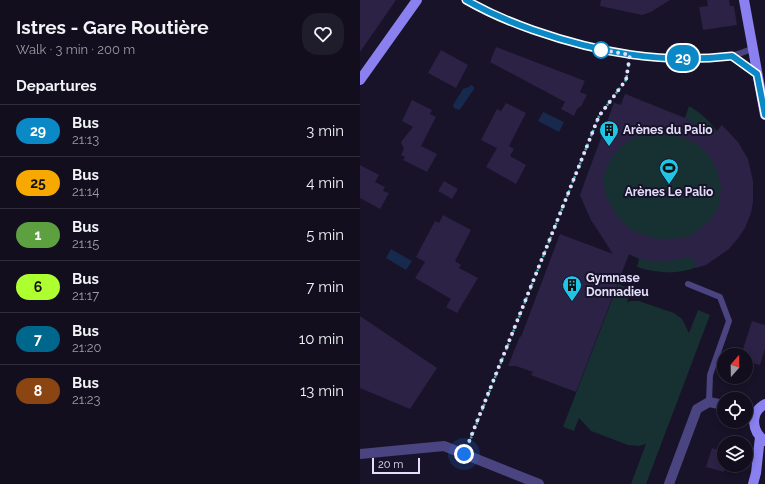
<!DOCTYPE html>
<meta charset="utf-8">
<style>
body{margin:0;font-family:Raleway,sans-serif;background:#1f1c2b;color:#f1f3f6;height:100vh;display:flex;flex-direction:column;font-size:15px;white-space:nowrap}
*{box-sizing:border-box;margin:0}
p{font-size:13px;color:#9c9ca4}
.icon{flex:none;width:22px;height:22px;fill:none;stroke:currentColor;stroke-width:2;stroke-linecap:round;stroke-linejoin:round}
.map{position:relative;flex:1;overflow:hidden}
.sheet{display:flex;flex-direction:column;background:#120e1e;width:360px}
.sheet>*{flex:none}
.badge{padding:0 8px;border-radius:13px;font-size:14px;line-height:26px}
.needle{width:26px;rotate:20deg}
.controls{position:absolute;left:357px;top:348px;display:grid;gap:8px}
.controls a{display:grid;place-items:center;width:36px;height:36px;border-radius:50%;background:#120e1e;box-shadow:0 2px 6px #0003,0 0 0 1px #312e3c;font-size:20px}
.scale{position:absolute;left:12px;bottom:10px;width:48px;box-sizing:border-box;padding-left:4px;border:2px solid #e3defb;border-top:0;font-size:11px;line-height:14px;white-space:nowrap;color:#e3defb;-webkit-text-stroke:3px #181328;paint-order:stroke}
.you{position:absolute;width:20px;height:20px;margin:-10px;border:3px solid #fff;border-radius:50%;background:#1a73e8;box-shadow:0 0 0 6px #1a73e833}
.map>.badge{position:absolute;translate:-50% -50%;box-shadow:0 0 0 2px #fff}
h2{padding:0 16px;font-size:15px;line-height:36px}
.round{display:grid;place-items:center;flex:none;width:42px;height:42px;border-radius:16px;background:#1f1c2b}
.summary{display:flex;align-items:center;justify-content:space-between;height:68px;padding:0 16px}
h1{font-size:19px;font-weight:700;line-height:30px}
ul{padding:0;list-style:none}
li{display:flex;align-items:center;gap:12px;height:52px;padding:0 16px;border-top:1px solid #312e3c}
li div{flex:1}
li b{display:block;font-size:15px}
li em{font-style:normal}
li .badge{min-width:44px;font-weight:700;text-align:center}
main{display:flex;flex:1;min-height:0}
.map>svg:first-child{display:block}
</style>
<main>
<section class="sheet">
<div class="summary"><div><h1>Istres - Gare Routière</h1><p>Walk · 3 min · 200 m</p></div><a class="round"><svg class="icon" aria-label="heart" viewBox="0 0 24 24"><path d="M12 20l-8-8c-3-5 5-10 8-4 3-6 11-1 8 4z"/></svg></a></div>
<h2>Departures</h2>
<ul>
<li><span class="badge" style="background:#0b89c6;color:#fff">29</span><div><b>Bus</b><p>21:13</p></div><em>3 min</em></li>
<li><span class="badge" style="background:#f7a801;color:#111">25</span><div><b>Bus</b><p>21:14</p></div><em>4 min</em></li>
<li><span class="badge" style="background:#5da040;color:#fff">1</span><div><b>Bus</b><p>21:15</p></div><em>5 min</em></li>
<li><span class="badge" style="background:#adff2f;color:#111">6</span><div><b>Bus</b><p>21:17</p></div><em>7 min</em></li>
<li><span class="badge" style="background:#00678c;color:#fff">7</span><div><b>Bus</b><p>21:20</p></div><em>10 min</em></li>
<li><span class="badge" style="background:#8b4513;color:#fff">8</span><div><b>Bus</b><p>21:23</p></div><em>13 min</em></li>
</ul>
</section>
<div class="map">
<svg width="405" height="484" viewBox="0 0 405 484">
<rect width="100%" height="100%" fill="#181328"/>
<path fill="#173031" d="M265,94L325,118L329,106C405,148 393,303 277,267L279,259L254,247L231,220L220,195L254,103L261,105Z
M258,284L271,289L267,303L270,301H279L314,313L322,319L329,333L338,310L350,315L286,484H271L286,444L279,446L268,445L231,431L219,418L214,431L203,427Z"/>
<path fill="#17294d" d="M111,85L114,87V89L101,108L99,110L94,108L93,105L103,89L109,87Z
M183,112L204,122L199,132L178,121Z
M31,249L52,261L46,270L26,258Z"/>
<path fill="#2b2246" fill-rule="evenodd" d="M0,0H36L0,52Z
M241,0H310L291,12L282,15L240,6Z
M347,0H369L370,6H374L377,25L343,30L339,7L348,6Z
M136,47L225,81L220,92L227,95L221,106L217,109L214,116L201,109L205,102L130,62Z
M81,50L108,65L96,88L68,73Z
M265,94L329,120L353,135L362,125L378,142L388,159L393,181V202L391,213L385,228L379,237L369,249L346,265L336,268L332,257L302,262L284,260L269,254L216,392L171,375L173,372L156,366H148L160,336L161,337L200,234L253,254L231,220L220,195L254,103L261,105ZM292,133H304L316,135L335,143L344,150L351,159L357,170L361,188L359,205L349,222L330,236L320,238L305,239L293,238L271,230L257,216L246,196L244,185V177L247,166L252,157L259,148L268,141L281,135Z
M52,100L72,110L70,114L76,117L61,146L77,154L67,172L43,160L45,157L41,155L44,149L41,142L53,127L42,121Z
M146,103L166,113L149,146L154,149L150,156L166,165L156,184L126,167L137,148L121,140L137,109L141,111Z
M0,165L19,175L15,182L25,187L23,191L29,193L20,209L0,198Z
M84,181L98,189L92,199L78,191Z
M83,215L111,230L95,261L101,265L99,268L118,278L97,313L86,307L91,299L55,278L65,262L56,257L75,221L79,223Z
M0,316L77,368L50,409L0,388Z
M392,321L405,325V349L400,365L386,361V355H382L384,349H383Z
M352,448L364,452V472L346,467Z"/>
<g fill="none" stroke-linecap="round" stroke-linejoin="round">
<path stroke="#3faeae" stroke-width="2.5" stroke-dasharray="2 3" stroke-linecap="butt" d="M109,443L239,116L266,80L269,64"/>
<path stroke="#4a4481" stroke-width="6" d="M106,0C127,12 150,22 173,30C225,48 269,57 324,58C340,58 357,60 372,56C379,54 386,51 392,49
M372,56L397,74
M328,284L360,297L369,321L350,375L349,402"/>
<path stroke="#4a4481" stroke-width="10" d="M386,413L395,416
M0,454L84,446L179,484
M309,484L337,409L349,402L364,405"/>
<path stroke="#8a80f0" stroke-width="10" d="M384,0L405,115
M0,80L57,0
M405,404C389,413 392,432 405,441
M393,484L396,473L400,437"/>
</g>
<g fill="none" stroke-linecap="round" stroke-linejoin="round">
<defs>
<path id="line" d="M106,0C127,12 150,22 173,30C239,53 302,64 372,56L397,74L405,115"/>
</defs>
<use href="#line" stroke="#fff" stroke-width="9"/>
<use href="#line" stroke="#0b89c6" stroke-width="6"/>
<path stroke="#e3defb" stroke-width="4" stroke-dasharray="0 7.2" d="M104,454L239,116L266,80L270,55L237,49L241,50"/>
</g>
<defs>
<symbol id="building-pin" viewBox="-11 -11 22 30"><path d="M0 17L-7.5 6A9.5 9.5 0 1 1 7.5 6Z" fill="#20c5e5" stroke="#181328"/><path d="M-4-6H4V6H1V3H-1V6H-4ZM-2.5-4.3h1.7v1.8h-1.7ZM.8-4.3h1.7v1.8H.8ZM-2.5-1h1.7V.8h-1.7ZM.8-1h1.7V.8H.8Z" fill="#111"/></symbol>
<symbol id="stadium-pin" viewBox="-11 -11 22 30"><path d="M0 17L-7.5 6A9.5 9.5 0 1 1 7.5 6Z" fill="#20c5e5" stroke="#181328"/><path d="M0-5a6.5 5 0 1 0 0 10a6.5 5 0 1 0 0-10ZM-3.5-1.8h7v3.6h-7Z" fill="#111"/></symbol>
</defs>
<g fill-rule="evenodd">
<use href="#building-pin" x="238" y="119" width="22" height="30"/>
<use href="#stadium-pin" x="298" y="157" width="22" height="30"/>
<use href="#building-pin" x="201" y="274" width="22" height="30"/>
</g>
<circle fill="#fff" stroke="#0b89c6" stroke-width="2" cx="241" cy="50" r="8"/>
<g text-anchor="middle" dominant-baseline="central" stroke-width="4" stroke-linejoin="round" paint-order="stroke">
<g font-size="12" font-weight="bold" fill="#e3defb" stroke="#181328" text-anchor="start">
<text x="263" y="130">Arènes du Palio</text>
<text x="309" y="192" text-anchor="middle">Arènes Le Palio</text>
<text x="226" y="278">Gymnase<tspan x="226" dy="14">Donnadieu</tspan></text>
</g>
</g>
</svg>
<div class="controls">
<a><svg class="needle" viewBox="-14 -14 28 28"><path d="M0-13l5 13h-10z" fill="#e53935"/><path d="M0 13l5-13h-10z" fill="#9c9ca4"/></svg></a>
<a><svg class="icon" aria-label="locate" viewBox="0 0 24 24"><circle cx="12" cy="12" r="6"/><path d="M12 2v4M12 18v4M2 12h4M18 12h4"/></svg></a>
<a><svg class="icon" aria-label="layers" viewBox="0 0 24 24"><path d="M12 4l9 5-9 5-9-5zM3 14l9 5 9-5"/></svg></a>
</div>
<div class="scale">20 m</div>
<div class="you" style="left:104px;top:454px"></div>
<b class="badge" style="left:323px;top:58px;background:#0b89c6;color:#fff">29</b>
</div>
</main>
